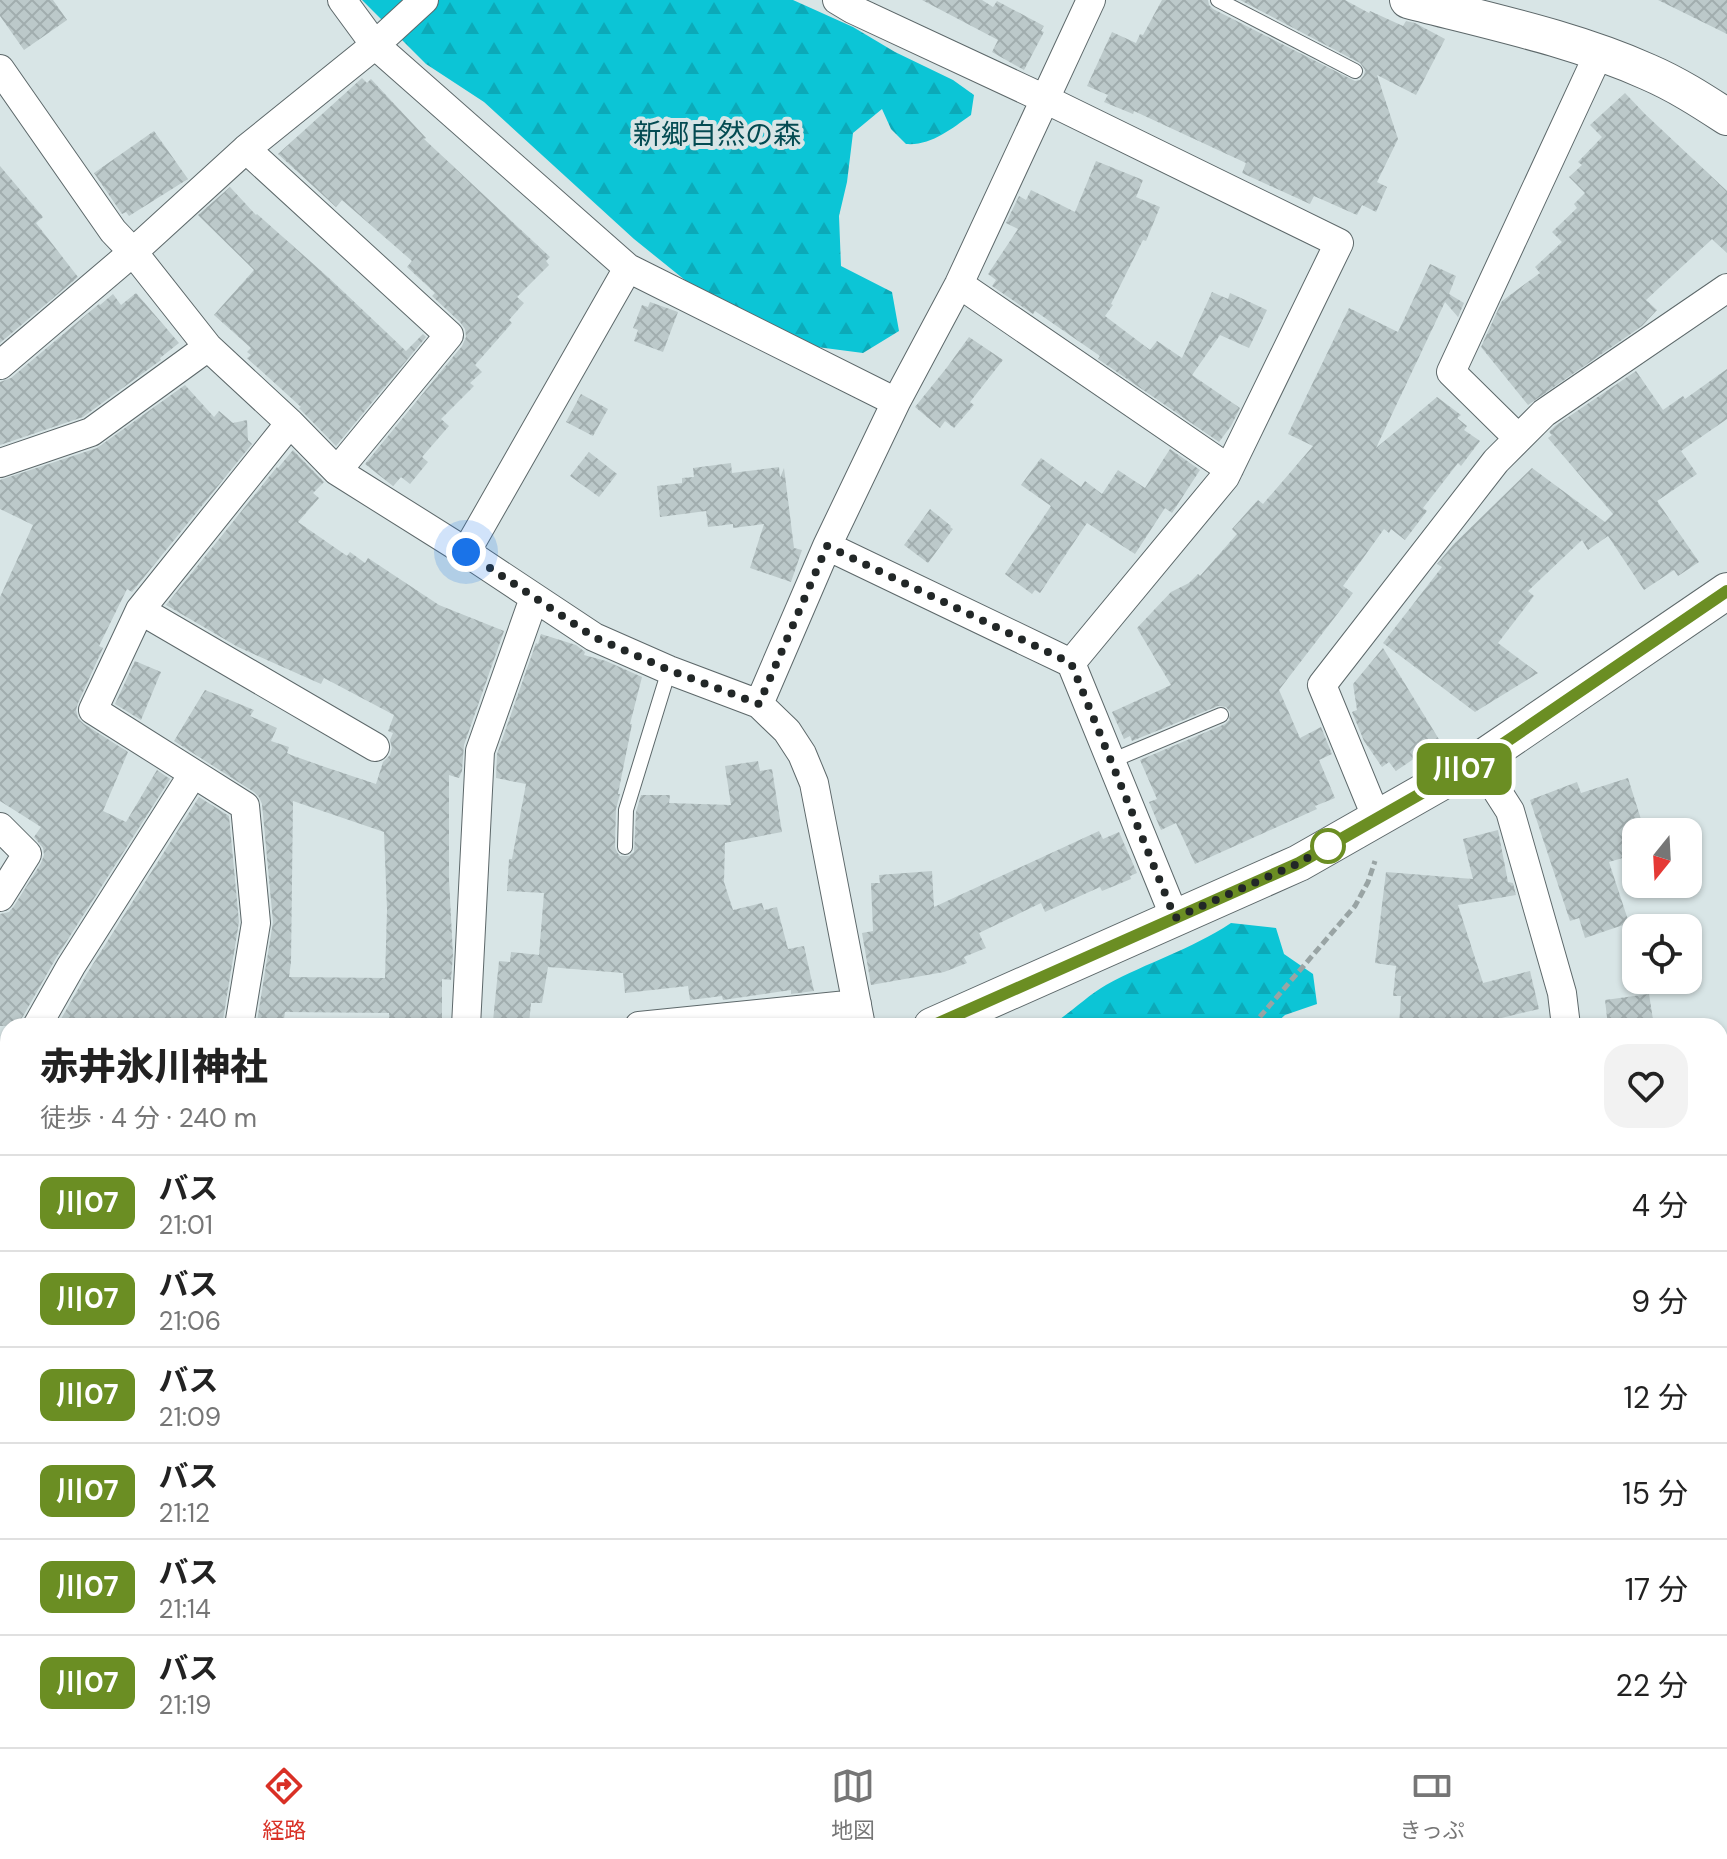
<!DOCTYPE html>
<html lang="ja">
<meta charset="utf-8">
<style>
body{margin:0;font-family:"DM Sans","Noto Sans JP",sans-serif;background:#f2f2f2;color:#222;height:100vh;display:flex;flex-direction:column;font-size:30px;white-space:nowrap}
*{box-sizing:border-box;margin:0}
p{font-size:26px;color:#767676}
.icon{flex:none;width:44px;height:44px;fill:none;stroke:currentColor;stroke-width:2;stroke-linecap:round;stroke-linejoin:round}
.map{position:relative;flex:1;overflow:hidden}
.drawer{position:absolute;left:0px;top:1018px;width:1728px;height:730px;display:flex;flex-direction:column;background:#fff;border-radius:24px 24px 0 0;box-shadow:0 2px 6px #0004}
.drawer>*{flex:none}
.badge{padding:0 16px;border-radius:12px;font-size:28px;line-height:52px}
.needle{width:52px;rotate:198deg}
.controls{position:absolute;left:1622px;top:818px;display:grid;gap:16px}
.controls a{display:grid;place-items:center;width:80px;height:80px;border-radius:16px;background:#fff;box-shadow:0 2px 6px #0004;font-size:40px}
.you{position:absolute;width:40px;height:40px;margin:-20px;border:6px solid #fff;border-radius:50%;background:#1a73e8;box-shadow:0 0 0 12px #1a73e833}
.map>.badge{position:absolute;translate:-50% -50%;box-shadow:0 0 0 4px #fff}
.round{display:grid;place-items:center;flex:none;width:84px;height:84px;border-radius:24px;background:#f2f2f2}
.overview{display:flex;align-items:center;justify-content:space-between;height:136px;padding:0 40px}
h1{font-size:38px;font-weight:800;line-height:60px}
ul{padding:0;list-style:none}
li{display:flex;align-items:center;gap:24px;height:96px;padding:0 40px;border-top:2px solid #e0e0e0}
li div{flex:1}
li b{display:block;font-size:30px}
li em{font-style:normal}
li .badge{min-width:88px;font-weight:700;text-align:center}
.menu{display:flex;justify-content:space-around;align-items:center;height:112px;border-top:2px solid #e0e0e0;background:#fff;font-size:22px;color:#767676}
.menu a{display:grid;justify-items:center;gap:4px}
.menu .selected{color:#d93025}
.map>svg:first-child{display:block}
</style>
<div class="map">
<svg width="1727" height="1747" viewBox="0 0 1727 1747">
<defs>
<pattern id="forest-firs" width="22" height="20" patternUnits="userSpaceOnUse" patternTransform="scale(2)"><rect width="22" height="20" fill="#0cc5d6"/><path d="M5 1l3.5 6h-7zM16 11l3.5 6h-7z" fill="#0ca9b8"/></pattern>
<pattern id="park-tufts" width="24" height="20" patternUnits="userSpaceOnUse" patternTransform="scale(2)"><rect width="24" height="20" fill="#73e9f6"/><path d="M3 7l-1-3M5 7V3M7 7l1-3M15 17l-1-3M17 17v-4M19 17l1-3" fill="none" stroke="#63c8d3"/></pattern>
<pattern id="building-cross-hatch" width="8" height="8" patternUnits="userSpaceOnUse" patternTransform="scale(2)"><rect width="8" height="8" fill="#bcc9ca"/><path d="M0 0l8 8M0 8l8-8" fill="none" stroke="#a1adae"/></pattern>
</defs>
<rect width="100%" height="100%" fill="#d8e5e6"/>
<path fill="url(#forest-firs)" d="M362,0H793L853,27L895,52L953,80L974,95L971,115C951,129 931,146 906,144L891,129L882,109L853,133L847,182L839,216L841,266L892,292L899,331L863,353L794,344L701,293L634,239L484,102L426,64Z
M1231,923L1276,928L1284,954L1313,974L1317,1004L1285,1015L1273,1026H1050C1069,1014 1087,996 1106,985C1148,962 1190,950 1231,923Z"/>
<path fill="url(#park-tufts)" d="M1727,1070V1293L1720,1290V1075Z"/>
<path fill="url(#building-cross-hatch)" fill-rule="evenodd" d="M0,0H53L67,20L24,50L0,16Z
M922,0H982L993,7L997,1L1044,26L1041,31L1044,32L1024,70L992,52L998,40Z
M1162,0H1208L1209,5L1213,9L1355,81L1360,80L1364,75L1365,70L1360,63L1240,0H1345L1369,13L1370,11L1403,26L1406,21L1415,23L1445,39L1416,95L1377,75L1398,139L1377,182L1387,187L1376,212L1362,205L1357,215L1314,196L1310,204L1242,173L1246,163L1134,111L1133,114L1104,102L1108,95L1087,86L1112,32L1136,43L1140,34L1143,35Z
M1658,0H1727V34Z
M362,78L367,83L371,79L426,138L424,139L550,257L546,261L549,265L517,297L524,303L509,320L512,323L475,365L482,372L470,383L474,386L441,419L449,426L422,457L428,462L410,484L401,477L393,486L365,464L462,346L466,337L465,329L460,322L432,296L435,293L407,267L412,261L342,200L336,207L278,154Z
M1625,93L1645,114L1727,191V253L1712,239L1646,300L1657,310L1642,326L1528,405L1481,347L1502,301L1540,273L1535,267L1562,242L1552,232L1577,208L1574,204L1585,193L1569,177L1582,165L1578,162L1602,137L1590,125Z
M154,131L188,179L129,216L126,212L122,214L94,173Z
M1096,161L1143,180L1136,197L1160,207L1146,241L1143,240L1111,304L1113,305L1105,316L1150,350L1157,341L1182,358L1212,292L1228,299L1230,293L1267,310L1249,348L1220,335L1192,375L1240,408L1231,426L1219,442L1098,359L1100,356L1035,311L1033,314L992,286L996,280L988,274L1018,229L1006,223L1019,196L1026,200L1031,190L1075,212Z
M0,166L43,217L36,223L78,277L0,343Z
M230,187L256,215L257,214L329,278L406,351L423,334L426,337L336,446L299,408L301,407L247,358L251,355L247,352L251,348L214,315L254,270L198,215Z
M1430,264L1456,276L1449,294L1464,303L1458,317L1445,302L1376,448L1437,397L1461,415L1457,418L1467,426L1464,430L1480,441L1461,466L1458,463L1423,508L1427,511L1405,540L1391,529L1389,533L1384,529L1343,586L1353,593L1348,600L1279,690L1300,738L1321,727L1332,754L1319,760L1335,798L1315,806L1317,809L1195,864L1176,823L1161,830L1149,802L1157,799L1140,760L1225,724L1229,720L1230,712L1226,707L1218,706L1132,741L1130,736L1124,739L1112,712L1171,685L1137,628L1171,592L1189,583L1198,574L1200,576L1237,534L1232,529L1258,500L1263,504L1313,446L1288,434L1349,308L1398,332Z
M136,293L179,343L160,358L161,360L83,417L0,445V382L11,378L99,304L100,305L113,294L121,305Z
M650,302L678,312L663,352L634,341L638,330L633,328L642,305L648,307Z
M969,337L1003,360L970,402L974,405L954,428L945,421L940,428L915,407L948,366Z
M1727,369V419L1681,451L1697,474L1657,501L1699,562L1678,576L1674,570L1644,590L1608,536L1588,550L1582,540L1528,591L1534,596L1498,643L1538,673L1475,712L1383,643L1442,567L1437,564L1453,545L1532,468L1605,522L1613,514L1548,438L1552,435L1549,432L1555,426L1636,371L1663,410L1683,396L1685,399Z
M185,385L214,417L219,411L233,423L247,420L248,440L252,444L132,592L127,589L99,646L103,648L78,703L76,710L78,718L84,724L128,752L103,811L126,822L157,770L170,779L56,958L22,1018L20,1026H0V914L9,912L14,906L41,863L44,855L43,848L34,837L41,827L0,801V597L33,525L0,509V480L97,448Z
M581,394L608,409L593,436L566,422Z
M1170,449L1200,470L1172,513L1165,508L1135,554L1087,523L1040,593L1035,590L1032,594L1005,574L1051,506L1021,485L1041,458L1081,487L1085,481L1102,494L1118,470L1145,488Z
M293,450L324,482L313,493L319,498L298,522L347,556L350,552L365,563L368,558L439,605L504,631L464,745L462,771L459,778L449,775V880L453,955L451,980L442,979V1026H389V1013L285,1012L283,1026L257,1021L273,922L262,804L259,797L254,792L174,741L205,690L254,710L250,716L277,728L271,741L289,747L287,753L291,755L322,766L376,784L383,762L390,755L392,748L390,740L393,733L388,731L394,715L324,678L321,684L238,647L166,605L277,467L278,468ZM293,801L384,832L387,910L385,978L289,977L291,962Z
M589,452L617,474L599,497L570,476Z
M731,463L732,473L779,467L780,478L784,468L794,548L802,550L791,582L750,568L764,524L733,528V524L708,527L706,511L660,517L657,486L682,483V478L694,477L693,468Z
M930,509L951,526L950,527L953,529L928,563L904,545Z
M541,634L576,645L585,652L584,655L606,661L642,677L630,724H632L618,794H620L616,809L615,847L617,852L620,856H629L634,852L636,812L641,795H670L669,803L731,805L725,766L758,761L760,771L772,769L782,832L725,843L724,882L733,910L762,903L764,910L777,907L788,949L804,946L814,991L791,994V990L723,1000L722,996L690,1000L688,986L625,993L623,973L548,967L542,1003H531L529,1024L493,1021L499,961L510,962L511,952L539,955L544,893L507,891L509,859H512L526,784L496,778L497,754L536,643L538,644Z
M1383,648L1440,741L1396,771L1389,762L1382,767L1364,741L1352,712L1357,710L1353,684Z
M135,661L161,672L141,720L115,704Z
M1628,778L1645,832H1636V854L1609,862L1629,923L1585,938L1579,918L1570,921L1530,800L1577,782L1581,793Z
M199,797L229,816L239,922L222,1026H57L86,975Z
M1498,830L1508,882L1513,883L1516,895L1458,905L1483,983L1530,971L1539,1009L1468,1026H1399L1401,996H1393L1396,966L1375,963L1386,872L1473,879L1463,839Z
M1099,831L1103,839L1119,832L1137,873L1130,876L1131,879L1102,891L1100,887L1045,912L1041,903L979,933L986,948L964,957L967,963L944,972L871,985L862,933L873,931L871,883H880L879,875L932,871L934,907Z
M1649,994L1654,1026H1608L1605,1000Z"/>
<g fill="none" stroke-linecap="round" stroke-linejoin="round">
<defs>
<path id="service" d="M1218,0L1355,71
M1111,761L1221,715
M625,847L626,810L669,670
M1476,1747L1477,1740"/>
<path id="minor" d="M342,0L375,45L628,268L896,402
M837,0L852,9L1045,99L1339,243L1225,477L1071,663
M0,69L113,231L133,252L208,347L290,423L337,471L466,552L594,637L669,670L759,704L787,731L802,754L814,783L861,1026
M246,149L449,335L337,471
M959,284L1229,469
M0,365L133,252L246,149L375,45L424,0
M1518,438L1451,372L1599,53
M0,463L91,432L208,347
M827,546L1071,663L1175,918
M466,552L628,268
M140,610L375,747
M759,704L827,546L896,402L959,284L1091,0
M1478,761L1510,811L1562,993L1566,1026
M1377,819L1322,685L1496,461L1544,413L1727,288
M0,827L27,854L0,897
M37,1026L71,966L193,774
M239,1026L256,923L245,806L93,710L140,610L290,423
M466,1026L480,751L534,598
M639,1026L857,1004
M0,1093L8,1078
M0,1194L8,1199
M0,1241L8,1235
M3,1747L72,1740
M641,1747L643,1740
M1354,1747L1356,1740"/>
<path id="tertiary" d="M1408,0C1488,21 1572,38 1648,72C1676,84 1701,100 1727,117
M932,1026L1299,863L1478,761L1727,591
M1051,1740L1052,1747"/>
</defs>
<use href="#service" stroke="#5d686a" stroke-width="16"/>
<use href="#minor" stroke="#5d686a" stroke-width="30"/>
<use href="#tertiary" stroke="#5d686a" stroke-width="38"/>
<path stroke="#99a4a4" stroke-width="5" stroke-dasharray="8 4" stroke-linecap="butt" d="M1252,1026L1355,906L1368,882L1375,861"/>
<use href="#service" stroke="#fff" stroke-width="14"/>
<use href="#minor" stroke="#fff" stroke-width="28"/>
<use href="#tertiary" stroke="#fff" stroke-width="36"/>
</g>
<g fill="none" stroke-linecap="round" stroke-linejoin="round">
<defs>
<path id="line" d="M932,1026L1299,863L1478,761L1727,591"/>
</defs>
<use href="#line" stroke="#fff" stroke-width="18"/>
<use href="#line" stroke="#6b8e23" stroke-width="12"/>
<path stroke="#222727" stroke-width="8" stroke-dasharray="0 14.4" d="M466,552L594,637L669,670L759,704L827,546L1071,663L1175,918L1299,863L1328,846"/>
</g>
<circle fill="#fff" stroke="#6b8e23" stroke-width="4" cx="1328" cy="846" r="16"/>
<g text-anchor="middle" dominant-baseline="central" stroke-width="8" stroke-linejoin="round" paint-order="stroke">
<g font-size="28" fill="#044b52" stroke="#d8e5e6">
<text x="717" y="134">新郷自然の森</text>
</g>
</g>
</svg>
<div class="controls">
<a><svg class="needle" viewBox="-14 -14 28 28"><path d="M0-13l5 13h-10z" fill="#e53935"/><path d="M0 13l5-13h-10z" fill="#767676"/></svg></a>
<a><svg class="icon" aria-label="locate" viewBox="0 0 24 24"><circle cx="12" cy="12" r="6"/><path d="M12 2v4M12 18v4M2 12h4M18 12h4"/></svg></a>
</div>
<div class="you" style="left:466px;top:552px"></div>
<b class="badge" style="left:1464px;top:769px;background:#6b8e23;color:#fff">川07</b>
<section class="drawer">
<div class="overview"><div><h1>赤井氷川神社</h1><p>徒歩 · 4 分 · 240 m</p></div><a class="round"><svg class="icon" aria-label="heart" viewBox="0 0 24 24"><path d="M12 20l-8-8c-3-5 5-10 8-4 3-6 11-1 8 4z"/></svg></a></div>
<ul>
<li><span class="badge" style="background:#6b8e23;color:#fff">川07</span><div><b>バス</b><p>21:01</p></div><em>4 分</em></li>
<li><span class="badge" style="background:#6b8e23;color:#fff">川07</span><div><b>バス</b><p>21:06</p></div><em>9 分</em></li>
<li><span class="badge" style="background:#6b8e23;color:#fff">川07</span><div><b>バス</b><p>21:09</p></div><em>12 分</em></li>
<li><span class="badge" style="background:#6b8e23;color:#fff">川07</span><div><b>バス</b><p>21:12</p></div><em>15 分</em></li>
<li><span class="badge" style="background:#6b8e23;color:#fff">川07</span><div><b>バス</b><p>21:14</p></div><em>17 分</em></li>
<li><span class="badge" style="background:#6b8e23;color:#fff">川07</span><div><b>バス</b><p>21:19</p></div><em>22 分</em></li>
</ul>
</section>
</div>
<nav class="menu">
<a class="selected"><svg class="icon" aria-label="directions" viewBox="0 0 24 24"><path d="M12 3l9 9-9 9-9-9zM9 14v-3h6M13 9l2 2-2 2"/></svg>経路</a>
<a><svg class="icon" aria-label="map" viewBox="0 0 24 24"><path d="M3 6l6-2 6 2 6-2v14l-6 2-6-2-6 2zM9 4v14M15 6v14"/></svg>地図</a>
<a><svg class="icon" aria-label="tickets" viewBox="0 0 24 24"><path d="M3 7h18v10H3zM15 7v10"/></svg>きっぷ</a>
</nav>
